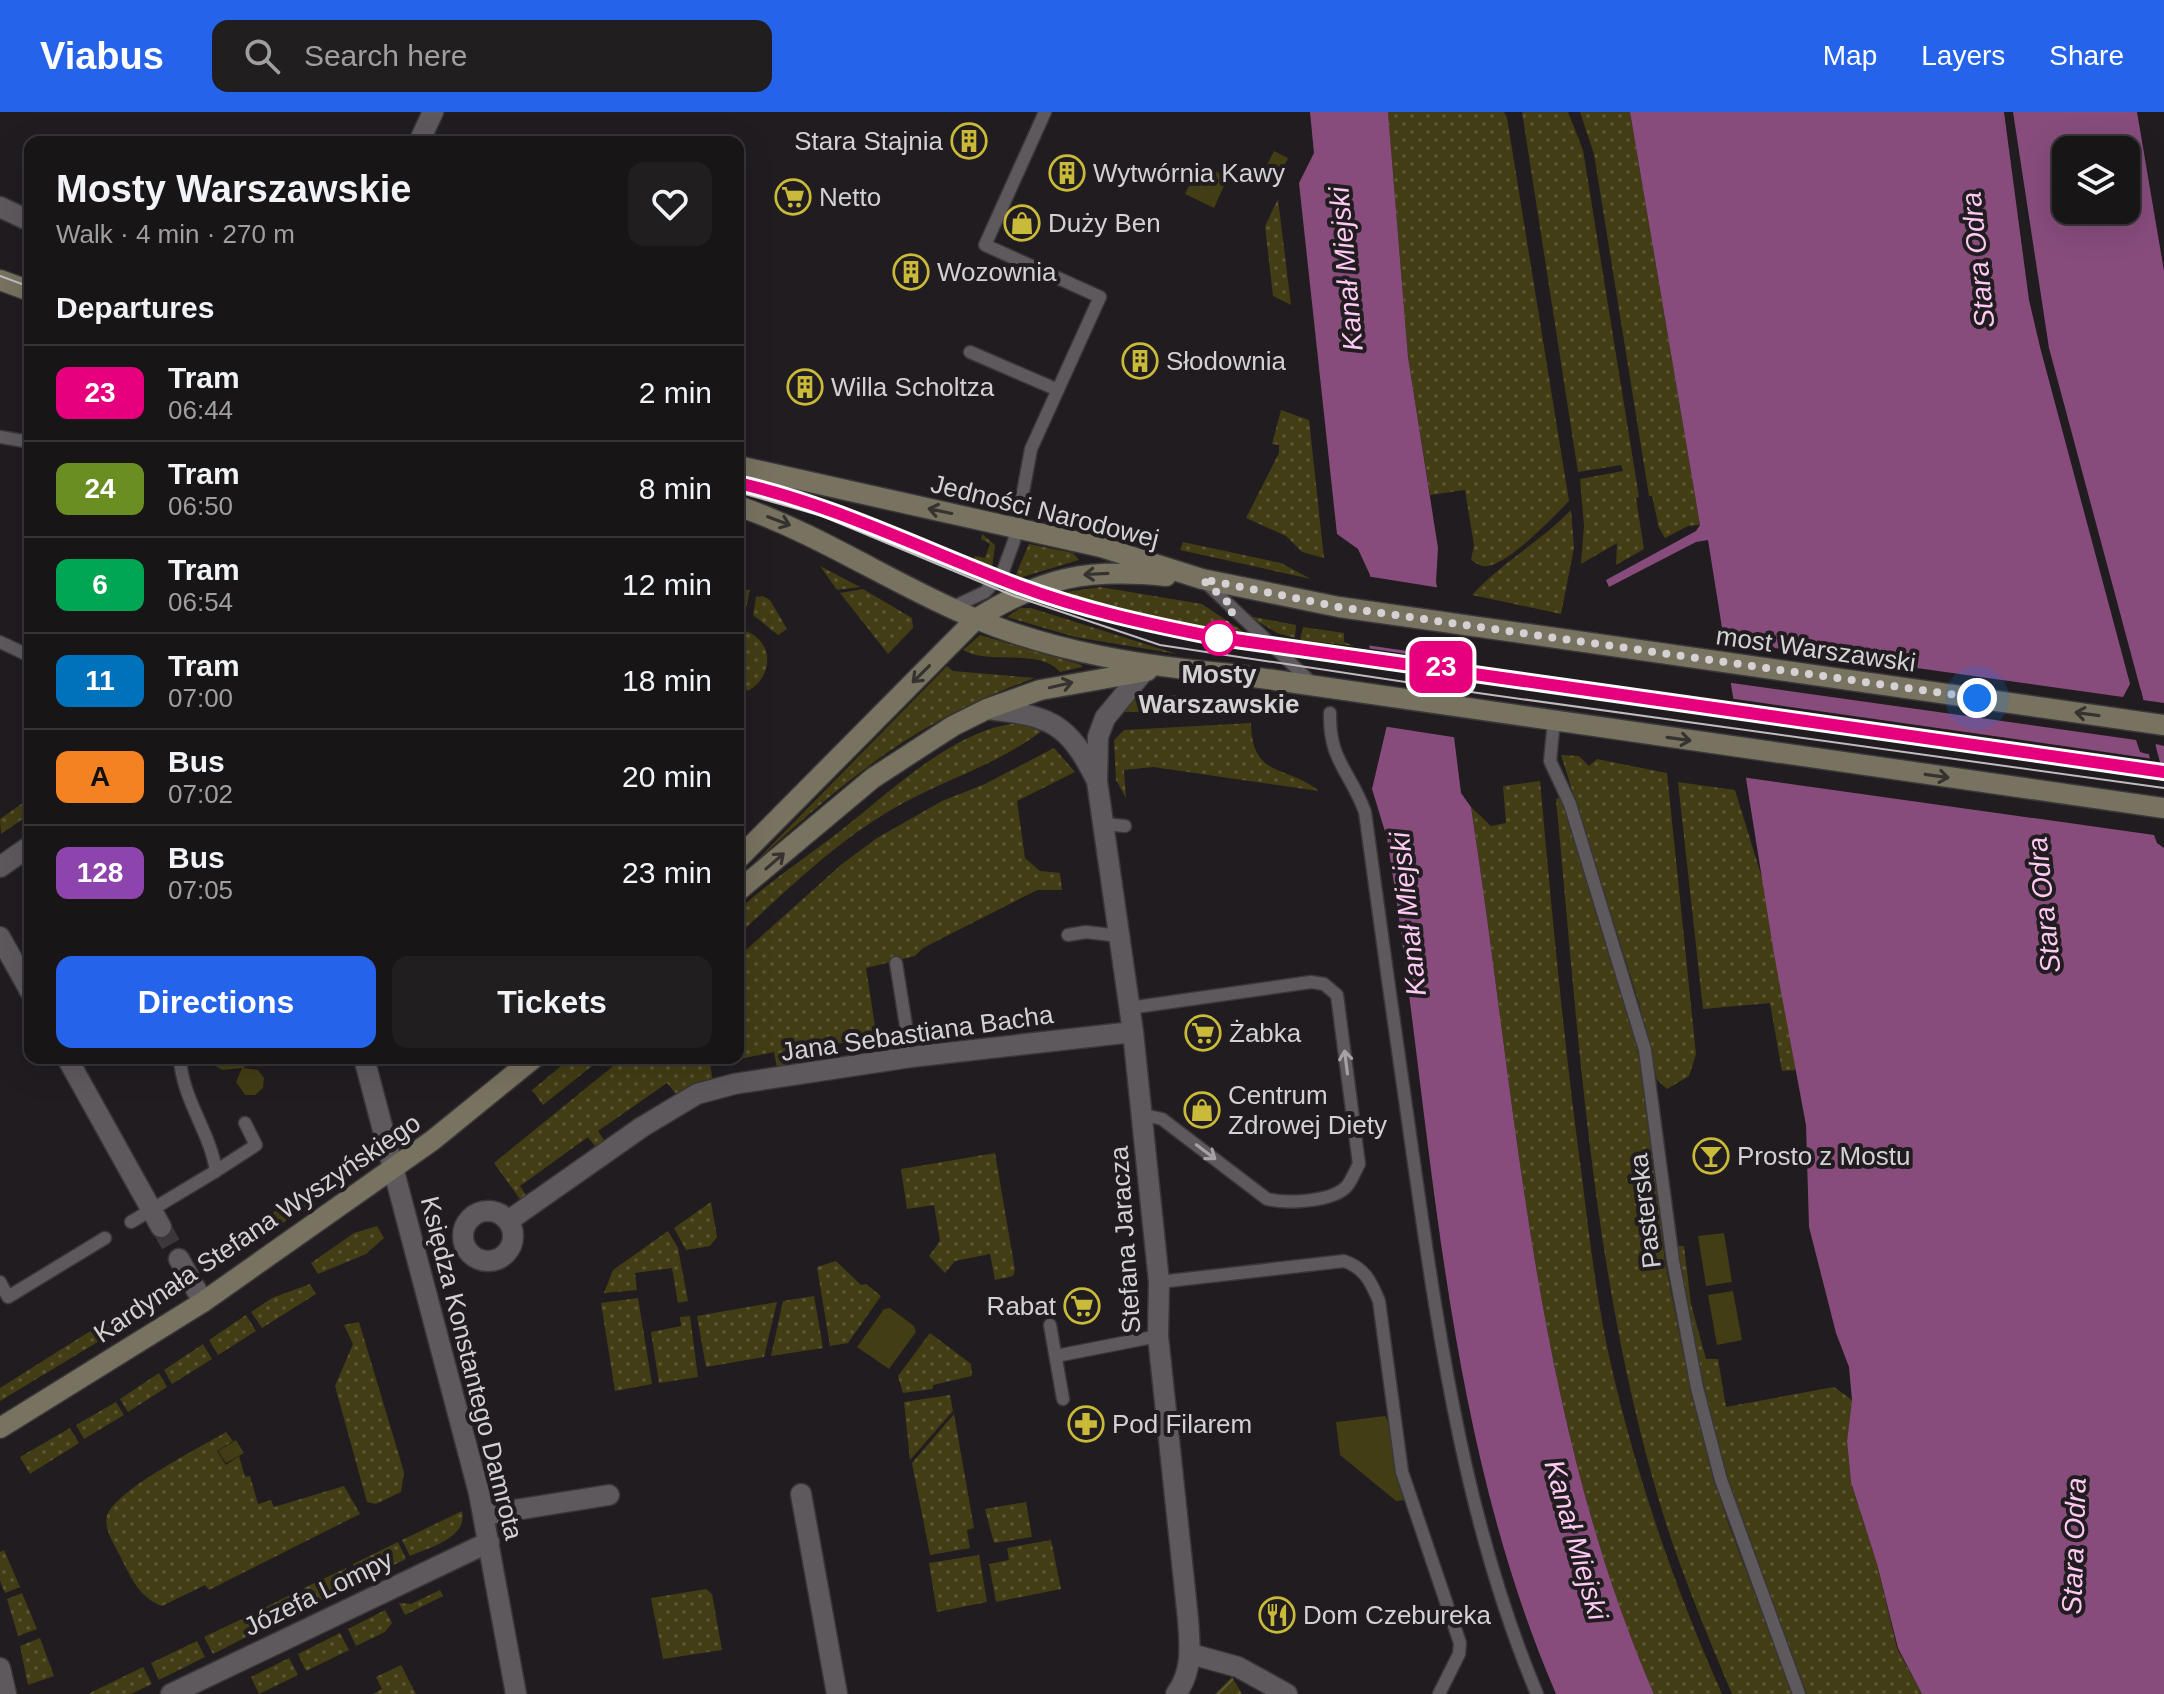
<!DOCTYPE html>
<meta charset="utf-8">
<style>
body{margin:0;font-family:Helvetica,sans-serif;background:#211e20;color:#f1f3f6;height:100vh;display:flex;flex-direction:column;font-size:30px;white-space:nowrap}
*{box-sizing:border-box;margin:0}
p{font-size:26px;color:#9f9fa1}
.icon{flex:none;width:44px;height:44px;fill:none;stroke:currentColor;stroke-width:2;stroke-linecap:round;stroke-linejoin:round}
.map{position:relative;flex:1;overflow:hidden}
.drawer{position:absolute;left:24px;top:24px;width:720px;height:928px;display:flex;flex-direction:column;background:#181517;border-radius:16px;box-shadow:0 8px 32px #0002,0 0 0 2px #363436}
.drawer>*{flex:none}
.badge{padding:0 16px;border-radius:12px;font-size:28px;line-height:52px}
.fabs{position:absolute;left:2052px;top:24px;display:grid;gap:16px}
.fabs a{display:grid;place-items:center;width:88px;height:88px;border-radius:16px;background:#181517;box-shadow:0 8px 32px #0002,0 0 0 2px #363436;font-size:40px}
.you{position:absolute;width:40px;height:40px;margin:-20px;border:6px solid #fff;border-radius:50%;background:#1a73e8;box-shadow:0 0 0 12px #1a73e833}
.map>.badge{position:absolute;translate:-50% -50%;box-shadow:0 0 0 4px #fff}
h2{padding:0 32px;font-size:30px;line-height:72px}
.round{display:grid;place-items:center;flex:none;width:84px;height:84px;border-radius:16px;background:#211e20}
.summary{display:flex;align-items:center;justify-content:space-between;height:136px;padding:0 32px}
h1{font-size:38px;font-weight:700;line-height:60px}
.button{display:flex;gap:16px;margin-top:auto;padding:16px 32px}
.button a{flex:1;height:92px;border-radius:16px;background:#2563eb;color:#fff;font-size:32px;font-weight:700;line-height:92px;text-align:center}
.button a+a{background:#211e20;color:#f1f3f6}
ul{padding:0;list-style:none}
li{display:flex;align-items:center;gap:24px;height:96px;padding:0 32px;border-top:2px solid #363436}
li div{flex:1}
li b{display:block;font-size:30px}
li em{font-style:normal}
li .badge{min-width:88px;font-weight:700;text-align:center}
header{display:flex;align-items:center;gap:48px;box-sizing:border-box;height:112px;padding:0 40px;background:#2563eb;color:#fff}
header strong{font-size:38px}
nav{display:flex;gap:44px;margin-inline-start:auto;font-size:28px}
.search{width:560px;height:72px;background:#211e20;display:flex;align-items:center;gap:20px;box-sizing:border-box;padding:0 28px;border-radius:16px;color:#9f9fa1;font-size:30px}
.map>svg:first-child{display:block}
</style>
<header>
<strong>Viabus</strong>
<div class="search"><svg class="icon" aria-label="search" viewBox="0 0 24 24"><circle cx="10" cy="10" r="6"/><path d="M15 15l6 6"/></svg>Search here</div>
<nav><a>Map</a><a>Layers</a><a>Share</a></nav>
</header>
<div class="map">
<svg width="2164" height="1582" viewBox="0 0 2164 1582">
<defs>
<pattern id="grass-dots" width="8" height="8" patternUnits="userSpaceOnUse" patternTransform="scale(2)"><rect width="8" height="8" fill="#423d14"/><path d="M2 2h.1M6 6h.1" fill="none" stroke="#5c5835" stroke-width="1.8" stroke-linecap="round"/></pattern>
<pattern id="garden-furrows" width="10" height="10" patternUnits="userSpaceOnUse" patternTransform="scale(2)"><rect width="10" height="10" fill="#423d14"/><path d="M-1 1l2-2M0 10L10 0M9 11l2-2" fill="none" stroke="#5c5835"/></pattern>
</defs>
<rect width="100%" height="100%" fill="#201c1f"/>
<path fill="url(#grass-dots)" d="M1388,0H1504L1507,6L1569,389C1554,404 1504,458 1483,454C1478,453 1475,450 1471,448L1474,433L1465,378L1430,383L1408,245Z
M1522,0H1568L1583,38L1639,385L1636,386L1644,437L1616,453L1617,431L1581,452L1584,414L1580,367L1623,359L1621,353L1578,360Z
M1580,0H1630L1700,413L1688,414L1665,426L1659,416L1652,384H1649L1594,42Z
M1278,87L1291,193L1273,184L1265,114Z
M1281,298L1309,308L1324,446L1302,440L1286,424L1246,406L1279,341V333L1272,332Z
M1571,398L1574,436L1561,502L1472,483C1502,450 1540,430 1571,398Z
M982,422L995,433L992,456L973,449L975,444L985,446L990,432L981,427Z
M1183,430L1281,451L1311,467L1180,438Z
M1029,432L1073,441L1079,448L1019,466L1016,462Z
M820,454L860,475L837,478Z
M1100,475L1202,492L1247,522L1160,507L1058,481Z
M738,477L750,478L745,501H738Z
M863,477L912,506L913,516L888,542L840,481Z
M763,484L770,488L787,517L778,523L753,503L756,485Z
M1020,496H1031L1177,542L1075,525L1007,505Z
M1249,504L1296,513L1295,526L1277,521Z
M1303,515L1344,521V530L1354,534L1300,528Z
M738,517C773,523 777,562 748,579L738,568Z
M980,523L1082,553V555L1060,560C1039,535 990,554 963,538Z
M947,554L953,559L1035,566C912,610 850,665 755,750Z
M1180,583V589L1166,590L1165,600H1119L1135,584Z
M1028,611L1043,618C998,653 945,667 896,695C837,729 788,777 738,823V798C769,770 802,748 835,723C885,685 961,608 1028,611Z
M1251,611C1252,667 1286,652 1319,679L1153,655L1124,658L1126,686L1116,668L1114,628L1124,618Z
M1054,636L1075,660L1017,689L1025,746L1040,759L1060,761L1062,778H1037L923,836L915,844L866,856L876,920L860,923V928L823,934L826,950L820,947L816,932L784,939L787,953L777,956L774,940L710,953L713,969L676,982L667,971L598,1019L606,1031L598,1038L588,1025L520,1074L528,1086L522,1090L494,1051L623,946H738V845L842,752L877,726L942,689L985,672Z
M1561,643L1579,644L1589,654L1597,647L1667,661L1696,942L1689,964L1667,977L1657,968L1639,891Z
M1540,669C1552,801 1564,933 1582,1065C1590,1131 1598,1198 1613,1262C1639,1372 1676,1479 1722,1582H1654C1533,1304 1517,991 1471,695L1491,714L1506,711L1503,674Z
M1678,670L1735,678L1762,766L1796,958L1782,959L1770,891L1703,897Z
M1562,684L1634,922L1645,976L1665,1150L1691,1281L1726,1405L1792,1582H1732C1703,1513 1674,1444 1654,1371C1591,1149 1578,916 1556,687Z
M30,686V702L1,722L0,707Z
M571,946H602L543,993L532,978Z
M995,1041L1015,1158L1013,1164L995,1168L990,1142L955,1149L945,1161L929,1144L940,1129L934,1093L907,1097L901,1057Z
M323,1066L330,1079L215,1157L203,1159L197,1153Z
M711,1090L717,1125L710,1134L686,1138L674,1116Z
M377,1114L384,1126L366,1142L318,1162L311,1151L354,1121Z
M668,1119L678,1136L688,1189L678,1191L672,1156L635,1161L637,1178L604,1181L613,1158Z
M1677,1134H1684L1691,1192L1706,1247H1718L1726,1295L1834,1275L1852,1288L1847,1329L1851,1370L1877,1452L1897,1536L1922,1582H1807L1725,1365L1685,1192Z
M836,1149L861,1173L866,1172L881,1184L848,1231L830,1234L817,1155Z
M176,1165V1180L172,1185L0,1289V1276Z
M310,1172L316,1182L262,1216L251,1200L272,1186Z
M814,1184L823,1236L771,1244L783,1189Z
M638,1186L652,1272L615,1279L601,1191Z
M777,1190L764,1245L706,1255L697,1204Z
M246,1203L256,1219L218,1243L209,1228Z
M690,1204L698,1265L659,1271L651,1220L681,1214L680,1205Z
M359,1210L404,1360L401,1380L376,1392L367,1390L335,1274L353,1232L344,1213Z
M930,1221L971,1252L972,1264L933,1273V1277L903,1281L898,1264Z
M203,1232L212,1247L172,1272L164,1258Z
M159,1261L167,1275L128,1300L120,1287Z
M950,1283L953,1299L910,1348L904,1290Z
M116,1290L124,1303L84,1327L76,1313Z
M954,1302L974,1416L967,1418L970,1436L930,1443L912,1351Z
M70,1316L79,1331L30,1362L20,1345Z
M226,1320L233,1329L217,1339L226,1353L239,1344L245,1365L250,1364L258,1392L271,1388L274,1395L344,1374L360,1402L209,1478L205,1473L162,1494C141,1486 133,1470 123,1450C118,1438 103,1418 107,1404C115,1378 201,1335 226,1320Z
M1026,1390L1032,1425L994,1431L985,1397Z
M462,1399C468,1426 430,1435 410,1444L402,1428Z
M1051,1428L1061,1477L996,1490L989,1452L1009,1448L1007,1436Z
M398,1430L406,1447L361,1469L353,1452Z
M4,1438L20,1475L5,1481L0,1469V1440Z
M979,1443L987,1490L937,1500L929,1451Z
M346,1456L354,1472L312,1493L304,1476Z
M706,1477L712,1482L722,1538L663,1547L651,1486Z
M440,1478L443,1484L405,1503L399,1491L411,1492Z
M296,1480L304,1497L264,1516L256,1500Z
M22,1481L37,1517L18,1524L7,1487Z
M385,1498L392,1511L385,1520L356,1534L348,1517Z
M248,1504L256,1520L213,1542L204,1525Z
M340,1521L349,1538L306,1559L298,1542Z
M40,1526L54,1564L28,1573L20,1534Z
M197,1529L205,1545L159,1568L151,1551Z
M289,1546L298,1563L259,1582L251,1565Z
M401,1553L416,1582H373L382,1577L376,1565Z
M143,1555L152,1572L131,1582H88Z"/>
<path fill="#423d14" d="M1274,39L1288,46L1276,71L1261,65Z
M1200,52L1228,65L1214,96L1185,82Z
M203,946H253L243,956L258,958L264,966L263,976L255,983H245L236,970L242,956L222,958Z
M1724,1121L1732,1170L1706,1174L1698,1124Z
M1733,1179L1742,1228L1717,1233L1708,1183Z
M890,1196L914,1214L916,1220L889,1257L857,1235L884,1197Z
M1385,1304C1394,1318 1399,1367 1406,1388L1396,1389L1340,1343L1336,1310Z
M236,1328L244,1341L226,1351L218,1339Z"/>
<path fill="url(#garden-furrows)" d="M1232,1565L1242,1582H1215Z"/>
<path fill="#874c7c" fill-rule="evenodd" d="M1310,0H1388L1408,245L1438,436L1436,470L1465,610L1454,625L1461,681L1471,695C1517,991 1533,1304 1654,1582H1556C1440,1313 1433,1011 1387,726L1372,677L1387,613L1369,599L1370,463L1358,437L1337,422L1299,71L1314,41Z
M1630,0H2004L2029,188L2040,235L2164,699V1582H1922L1898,1536L1877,1452L1851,1370L1847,1329L1852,1288L1849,1255L1836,1221L1809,1115L1806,1013L1774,842L1708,428L1696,430L1609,475L1606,468L1696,419L1700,413Z
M2013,0H2137L2164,159V665L2049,236ZM2066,38H2126V98H2066Z"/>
<path fill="#201c1f" d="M1366,464L1441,476L1455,546L1366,533Z
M1718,528L2123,585L2130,572L2135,573L2138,584L2135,573L2141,578L2143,588L2164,591V634L2156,632L2153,640L2142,600L2153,640L2147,642L2140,640L2136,628L1725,570Z
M1366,536L1455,549L1469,610L1459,626L1382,614L1367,602Z
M1728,586L2154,647L2164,684V736L2157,731L2154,723L1741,665Z"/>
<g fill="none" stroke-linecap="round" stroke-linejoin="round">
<path stroke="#3b373a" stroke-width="20" stroke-dasharray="20 10" stroke-linecap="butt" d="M161,1115L179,1147"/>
<defs>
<path id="lane" d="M970,240L1058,278
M0,325L30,330
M1204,469L1313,572
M951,496L985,480L1002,462L1014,429L1031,337L1100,185L985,133L1045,0
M0,530L30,544
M1330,601C1329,650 1350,658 1365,700C1381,822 1399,943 1416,1065C1441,1240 1468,1418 1537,1582
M1554,609L1550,649L1570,692L1645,938L1673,1149L1697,1276L1721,1368L1799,1582
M1104,712L1125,714
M1068,823L1086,820L1120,824
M896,851L911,945
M1129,896L1311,870L1324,872L1337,883L1359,1052C1355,1059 1352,1068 1347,1074C1333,1090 1286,1092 1267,1087L1162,1007L1140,1002
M216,1059L256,1033L245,1011
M131,1110L216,1059C210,1019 182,987 180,946
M0,1170L8,1185L105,1126
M1159,1170L1344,1149C1365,1156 1371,1170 1379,1189L1402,1360L1460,1531L1459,1542L1439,1582
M1050,1213L1063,1287
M1056,1244L1158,1224"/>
<path id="street" d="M419,30L433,0
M0,95L30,109
M1144,559L1105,606L1098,625L1097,669L1133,920L1159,1170L1158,1224L1188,1507C1190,1534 1193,1559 1176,1582
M987,597C1049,604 1067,609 1096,667
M0,755L30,734
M0,825L30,879
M67,946L161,1115
M364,946L479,1381L516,1582
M463 1124a25 25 0 1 1 50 0a25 25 0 1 1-50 0Z
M508,1109L642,1015L697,982L734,972L911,945L1133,920
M179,1147L203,1190
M801,1382L837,1582
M484,1403L609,1383
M1191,1542L1238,1555L1287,1582
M0,1556L6,1582
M171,1582L489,1430"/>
<path id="secondary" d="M0,168L30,179
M738,354L1101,435L1202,467L1339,495L2164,613
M738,394C822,423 894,473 976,507C1058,541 1145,554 1232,562L2164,696
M738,747L976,507C1043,465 1087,456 1166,464
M738,779L873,666L953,614L987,597L1040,578L1147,559
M0,1316L203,1190L433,1028L534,946"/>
</defs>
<use href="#lane" stroke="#3a3739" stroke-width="15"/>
<use href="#street" stroke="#3a3739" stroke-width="23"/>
<use href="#secondary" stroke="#3a3739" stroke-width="23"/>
<use href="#lane" stroke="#5e595d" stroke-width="12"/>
<use href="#street" stroke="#5e595d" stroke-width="20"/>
<use href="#secondary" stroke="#787260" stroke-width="20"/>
<path stroke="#bfbcbe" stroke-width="2" d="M0,164L30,175
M738,380L822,404L1014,484L1160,533L1478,581L2164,676
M1057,487L1113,505L1214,525L2164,660"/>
</g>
<defs><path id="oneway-shaft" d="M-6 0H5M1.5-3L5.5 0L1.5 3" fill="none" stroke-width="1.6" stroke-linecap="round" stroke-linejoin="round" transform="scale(2)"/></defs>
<g stroke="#36322f">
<use href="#oneway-shaft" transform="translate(940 399) rotate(-168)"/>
<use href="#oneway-shaft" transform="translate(779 409) rotate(21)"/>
<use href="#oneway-shaft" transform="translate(1096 462) rotate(177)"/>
<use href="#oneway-shaft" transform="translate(921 562) rotate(135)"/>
<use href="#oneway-shaft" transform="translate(1061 573) rotate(-13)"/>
<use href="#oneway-shaft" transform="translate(2087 602) rotate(-172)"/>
<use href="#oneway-shaft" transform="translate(1679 627) rotate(8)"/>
<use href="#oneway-shaft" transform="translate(1937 664) rotate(8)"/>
<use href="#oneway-shaft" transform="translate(775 749) rotate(-41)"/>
</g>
<g stroke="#a5a1a4">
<use href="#oneway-shaft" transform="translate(1346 950) rotate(-97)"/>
<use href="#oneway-shaft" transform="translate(1206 1040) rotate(37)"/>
</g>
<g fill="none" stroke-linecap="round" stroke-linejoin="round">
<defs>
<path id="line" d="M738,371C835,393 926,439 1019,474C1083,498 1148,512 1214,525L2164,660"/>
</defs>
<use href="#line" stroke="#fff" stroke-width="18"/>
<use href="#line" stroke="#e6007e" stroke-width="12"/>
<path stroke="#d4d1d3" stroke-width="8" stroke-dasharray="0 14.4" d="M1219,526L1234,496L1202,467L1339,495L1977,586"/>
</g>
<defs>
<symbol id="building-ring" viewBox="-11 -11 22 22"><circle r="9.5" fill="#201c1f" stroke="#caba39" stroke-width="1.5"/><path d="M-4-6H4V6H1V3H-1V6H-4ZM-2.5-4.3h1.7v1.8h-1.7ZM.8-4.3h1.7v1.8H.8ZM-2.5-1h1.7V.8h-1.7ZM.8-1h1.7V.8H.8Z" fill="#caba39"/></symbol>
<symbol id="supermarket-ring" viewBox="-11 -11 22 22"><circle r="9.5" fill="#201c1f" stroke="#caba39" stroke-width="1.5"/><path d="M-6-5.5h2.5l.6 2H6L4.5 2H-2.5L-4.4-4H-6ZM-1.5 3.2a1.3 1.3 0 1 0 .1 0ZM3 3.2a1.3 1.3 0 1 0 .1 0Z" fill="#caba39"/></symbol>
<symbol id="shop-ring" viewBox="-11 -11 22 22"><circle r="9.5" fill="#201c1f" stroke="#caba39" stroke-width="1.5"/><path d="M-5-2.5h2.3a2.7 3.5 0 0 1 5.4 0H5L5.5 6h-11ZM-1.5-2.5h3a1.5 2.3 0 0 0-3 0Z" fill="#caba39"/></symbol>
<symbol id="bar-ring" viewBox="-11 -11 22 22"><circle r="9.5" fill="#201c1f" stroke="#caba39" stroke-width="1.5"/><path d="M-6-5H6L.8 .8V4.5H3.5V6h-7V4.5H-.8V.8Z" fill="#caba39"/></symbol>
<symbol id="pharmacy-ring" viewBox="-11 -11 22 22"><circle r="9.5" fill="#201c1f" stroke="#caba39" stroke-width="1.5"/><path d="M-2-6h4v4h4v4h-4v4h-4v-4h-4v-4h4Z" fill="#caba39"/></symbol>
<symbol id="restaurant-ring" viewBox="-11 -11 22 22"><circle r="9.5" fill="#201c1f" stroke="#caba39" stroke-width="1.5"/><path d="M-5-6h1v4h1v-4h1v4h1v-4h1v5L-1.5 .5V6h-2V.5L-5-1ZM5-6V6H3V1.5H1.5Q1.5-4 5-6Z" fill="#caba39"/></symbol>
</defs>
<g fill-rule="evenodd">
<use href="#building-ring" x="949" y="9" width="40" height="40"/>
<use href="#building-ring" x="1047" y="41" width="40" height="40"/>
<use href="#supermarket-ring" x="773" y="65" width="40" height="40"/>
<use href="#shop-ring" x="1002" y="91" width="40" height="40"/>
<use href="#building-ring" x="891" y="140" width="40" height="40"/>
<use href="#building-ring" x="1120" y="229" width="40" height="40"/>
<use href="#building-ring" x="785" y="255" width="40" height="40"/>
<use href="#supermarket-ring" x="1183" y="901" width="40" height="40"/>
<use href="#shop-ring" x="1182" y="978" width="40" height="40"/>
<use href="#bar-ring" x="1691" y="1024" width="40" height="40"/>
<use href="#supermarket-ring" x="1062" y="1174" width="40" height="40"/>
<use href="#pharmacy-ring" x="1066" y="1292" width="40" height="40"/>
<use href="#restaurant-ring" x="1257" y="1483" width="40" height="40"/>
</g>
<circle fill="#fff" stroke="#e6007e" stroke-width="4" cx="1219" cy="526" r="16"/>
<g text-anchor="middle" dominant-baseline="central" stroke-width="8" stroke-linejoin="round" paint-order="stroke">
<g font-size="26" fill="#d4d1d3" stroke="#201c1f" text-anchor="start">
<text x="943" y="29" text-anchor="end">Stara Stajnia</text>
<text x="1093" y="61">Wytwórnia Kawy</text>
<text x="819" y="85">Netto</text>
<text x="1048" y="111">Duży Ben</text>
<text x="937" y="160">Wozownia</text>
<text x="1166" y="249">Słodownia</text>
<text x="831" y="275">Willa Scholtza</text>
<text x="1229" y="921">Żabka</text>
<text x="1228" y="983">Centrum<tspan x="1228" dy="30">Zdrowej Diety</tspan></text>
<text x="1737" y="1044">Prosto z Mostu</text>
<text x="1056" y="1194" text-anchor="end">Rabat</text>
<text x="1112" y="1312">Pod Filarem</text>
<text x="1303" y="1503">Dom Czebureka</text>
</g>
<g font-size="26" fill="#d4d1d3" stroke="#201c1f">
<text transform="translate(1045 399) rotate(14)">Jedności Narodowej</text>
<text transform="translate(1816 537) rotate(8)">most Warszawski</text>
<text transform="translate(917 921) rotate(-8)">Jana Sebastiana Bacha</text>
<text transform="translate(1645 1099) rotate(-97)">Pasterska</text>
<text transform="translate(257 1116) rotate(-34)">Kardynała Stefana Wyszyńskiego</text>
<text transform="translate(1125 1128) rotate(-94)">Stefana Jaracza</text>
<text transform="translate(472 1256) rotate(76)">Księdza Konstantego Damrota</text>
<text transform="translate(318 1481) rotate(-26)">Józefa Lompy</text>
</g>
<g font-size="26" font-weight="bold" fill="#d4d1d3" stroke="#201c1f">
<text x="1219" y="562">Mosty<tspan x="1219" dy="30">Warszawskie</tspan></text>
</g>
<g font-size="28" font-style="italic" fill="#fec9f2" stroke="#201c1f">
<text transform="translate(1978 148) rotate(-96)">Stara Odra</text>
<text transform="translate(1346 157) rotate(-95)">Kanał Miejski</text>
<text transform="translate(2044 793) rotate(-96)">Stara Odra</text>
<text transform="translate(1408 802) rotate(-96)">Kanał Miejski</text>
<text transform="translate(1576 1428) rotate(74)">Kanał Miejski</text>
<text transform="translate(2074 1434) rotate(-88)">Stara Odra</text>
</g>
</g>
</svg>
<div class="fabs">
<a><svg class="icon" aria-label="layers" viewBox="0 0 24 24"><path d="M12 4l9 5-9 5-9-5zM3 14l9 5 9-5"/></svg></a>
</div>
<div class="you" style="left:1977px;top:586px"></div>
<b class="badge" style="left:1441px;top:555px;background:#e6007e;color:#fff">23</b>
<section class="drawer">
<div class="summary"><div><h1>Mosty Warszawskie</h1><p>Walk · 4 min · 270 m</p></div><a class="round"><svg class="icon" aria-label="heart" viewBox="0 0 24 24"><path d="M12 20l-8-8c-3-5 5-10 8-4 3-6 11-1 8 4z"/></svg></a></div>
<h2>Departures</h2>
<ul>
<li><span class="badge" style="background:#e6007e;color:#fff">23</span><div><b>Tram</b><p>06:44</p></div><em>2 min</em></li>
<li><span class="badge" style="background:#6b8e23;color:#fff">24</span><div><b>Tram</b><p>06:50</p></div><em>8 min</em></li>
<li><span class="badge" style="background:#00a651;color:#fff">6</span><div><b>Tram</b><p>06:54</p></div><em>12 min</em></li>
<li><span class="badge" style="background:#0072bc;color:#fff">11</span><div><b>Tram</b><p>07:00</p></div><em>18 min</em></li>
<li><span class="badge" style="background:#f58220;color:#111">A</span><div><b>Bus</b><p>07:02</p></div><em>20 min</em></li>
<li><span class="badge" style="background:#8e44ad;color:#fff">128</span><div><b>Bus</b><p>07:05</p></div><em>23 min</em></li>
</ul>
<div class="button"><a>Directions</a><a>Tickets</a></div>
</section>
</div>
